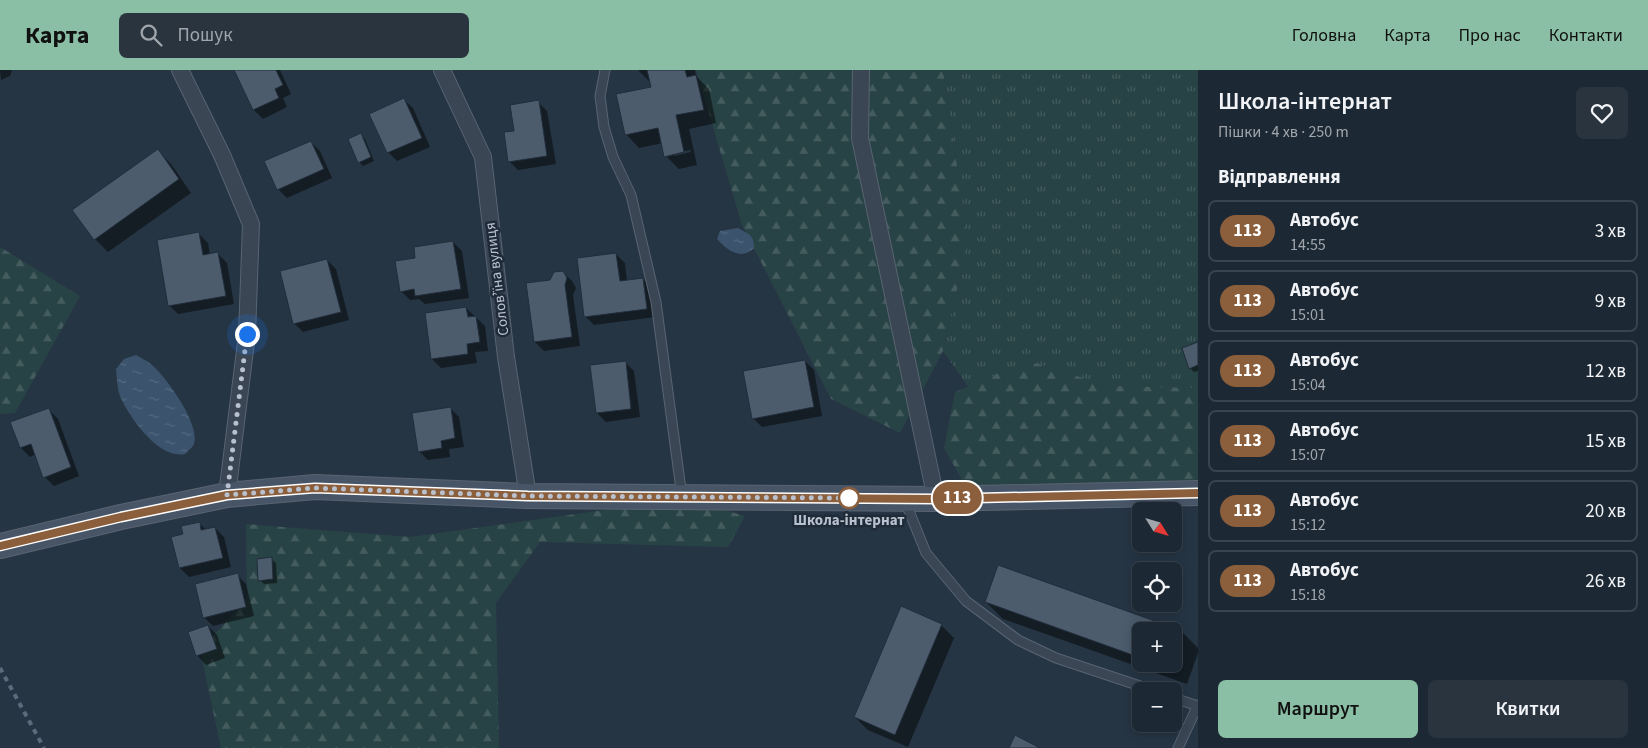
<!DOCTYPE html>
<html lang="uk">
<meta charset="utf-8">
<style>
body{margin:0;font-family:"Source Sans 3",sans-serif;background:#29343f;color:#f1f3f6;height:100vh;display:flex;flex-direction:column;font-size:19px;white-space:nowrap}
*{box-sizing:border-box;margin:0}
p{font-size:16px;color:#a0a6ac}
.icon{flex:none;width:28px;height:28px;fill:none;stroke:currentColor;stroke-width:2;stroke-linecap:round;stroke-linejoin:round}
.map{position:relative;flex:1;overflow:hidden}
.drawer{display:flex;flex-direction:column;background:#1c2833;width:450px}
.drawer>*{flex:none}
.badge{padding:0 10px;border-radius:16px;font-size:18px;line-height:32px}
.needle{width:32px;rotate:127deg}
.tools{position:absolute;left:1132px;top:432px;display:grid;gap:10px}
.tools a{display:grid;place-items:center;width:50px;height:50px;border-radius:8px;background:#1c2833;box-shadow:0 2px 12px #0003,0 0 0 1px #3a444e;font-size:25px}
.you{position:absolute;width:25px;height:25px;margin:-12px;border:4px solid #fff;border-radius:50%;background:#1a73e8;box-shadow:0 0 0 8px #1a73e833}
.map>.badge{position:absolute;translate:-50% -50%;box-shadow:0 0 0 2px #fff}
h2{padding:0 20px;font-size:19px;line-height:45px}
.round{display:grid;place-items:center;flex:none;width:52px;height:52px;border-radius:8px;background:#29343f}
.summary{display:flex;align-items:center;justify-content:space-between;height:85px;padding:0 20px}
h1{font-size:24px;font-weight:600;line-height:38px}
.cta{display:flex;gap:10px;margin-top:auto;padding:10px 20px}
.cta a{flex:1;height:58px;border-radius:8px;background:#8abfa5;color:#111;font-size:20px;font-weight:600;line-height:58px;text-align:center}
.cta a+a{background:#29343f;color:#f1f3f6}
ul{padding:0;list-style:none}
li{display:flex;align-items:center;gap:15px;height:62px;margin:0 10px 8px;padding:0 10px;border:2px solid #3a444e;border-radius:8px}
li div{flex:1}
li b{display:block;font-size:19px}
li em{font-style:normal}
li .badge{min-width:55px;font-weight:700;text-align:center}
header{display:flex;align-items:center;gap:30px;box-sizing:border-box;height:70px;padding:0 25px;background:#8abfa5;color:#111}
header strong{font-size:24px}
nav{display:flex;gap:28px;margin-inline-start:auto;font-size:18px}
.search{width:350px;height:45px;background:#29343f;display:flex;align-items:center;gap:12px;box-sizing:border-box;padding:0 18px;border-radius:8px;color:#a0a6ac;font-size:19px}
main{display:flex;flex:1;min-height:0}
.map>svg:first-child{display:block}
</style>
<header>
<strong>Карта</strong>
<div class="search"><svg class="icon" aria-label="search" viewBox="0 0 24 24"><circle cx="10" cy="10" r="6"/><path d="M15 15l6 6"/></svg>Пошук</div>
<nav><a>Головна</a><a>Карта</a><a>Про нас</a><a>Контакти</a></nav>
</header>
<main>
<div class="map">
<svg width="1198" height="678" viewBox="0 0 1198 678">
<defs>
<pattern id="grass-tufts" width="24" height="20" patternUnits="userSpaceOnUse" patternTransform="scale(1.25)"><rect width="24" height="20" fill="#284345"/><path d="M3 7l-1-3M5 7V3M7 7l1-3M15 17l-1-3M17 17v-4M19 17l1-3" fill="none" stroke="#455c5f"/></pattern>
<pattern id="forest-firs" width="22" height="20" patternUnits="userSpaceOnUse" patternTransform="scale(1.25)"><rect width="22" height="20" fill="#284345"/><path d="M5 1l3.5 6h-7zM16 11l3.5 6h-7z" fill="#455c5f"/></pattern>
<pattern id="water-ripples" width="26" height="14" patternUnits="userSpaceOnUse" patternTransform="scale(1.25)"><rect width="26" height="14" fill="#3b536d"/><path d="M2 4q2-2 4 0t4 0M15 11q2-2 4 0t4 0" fill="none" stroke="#556a81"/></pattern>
</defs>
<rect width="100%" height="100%" fill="#263544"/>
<path fill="url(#grass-tufts)" d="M943,0H1198V344L975,326L943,281L968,170Z"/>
<path fill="url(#forest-firs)" d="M696,0H943L968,170L943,281L900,363L831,329L742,155Z
M0,177L80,226L15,343L0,344Z
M1028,291L1109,316L1198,318V410L1057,415H965L944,378L955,322Z
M708,435L745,446L728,477L540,472L496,533L499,678H221L200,580L247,529L246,454L410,467L605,440Z"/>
<path fill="url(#water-ripples)" d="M738,158C748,164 754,164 754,178C741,191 727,180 717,169L720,161Z
M136,285C141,288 148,291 152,295C166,307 203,357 193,376C191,379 187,381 185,384C159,390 129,347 120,326C117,318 117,307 116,299L124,289Z"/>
<path fill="#0007" fill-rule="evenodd" d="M0,0H12L10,6L1,10Z
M235,0H280L291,24L283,28L287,37L263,49L254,40Z
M638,0H695L696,6L709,19L716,53L689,59L697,95L679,99L666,86L663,73L639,78L626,64L652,18L651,13ZM690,80L691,82L674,86V83Z
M404,30L413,38L430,77L397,91L388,82Z
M538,32L547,41L556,94L518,100L509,91L515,62Z
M361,65L365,69L374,91L363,96L359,92Z
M311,72L320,81L332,108L287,128L278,119Z
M158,81L171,94L191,123L108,182L95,169Z
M199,164L208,173L210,185L218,184L227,193L234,234L178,244L169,235Z
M453,172L462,181L469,228L425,234L419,229L410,230L401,221L417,189Z
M616,184L625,193L627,211L643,209L652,218L655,247L594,255L585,246Z
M327,190L336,199L349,250L303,262L294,253Z
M562,202L572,211L576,218L573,225L580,276L544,281L535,272L551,211Z
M466,238L485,256L488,281L475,282L477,293L441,298L432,289Z
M1198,273V301L1194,302L1190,298L1183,279Z
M805,291L814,300L822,346L762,357L753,348Z
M625,292L634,301L640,347L606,352L597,343Z
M450,338L459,347L464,377L449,379L450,387L428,390L419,381Z
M49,340L58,349L79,406L54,416L45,407L36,384L30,387L21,378L12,353Z
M199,453L206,460L215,458L224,467L231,497L189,507L180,498L184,465Z
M271,489L276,493L277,513L264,514L260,510Z
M237,505L246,514L254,546L213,556L204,547Z
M986,532L1182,562L1198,578V583L1187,614L1003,549ZM1141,561H1174V594H1141Z
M941,555L954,568L908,677L868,660L855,647Z
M208,556L217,565L225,588L206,595L198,586L190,562Z"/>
<path fill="#4c5c6d" stroke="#212d3b" d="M234,0H276L283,15L275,19L279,28L253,40Z
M647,0H685L687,7L696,5L704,40L676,45L684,82L664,87L658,58L625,65L616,24L651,17Z
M404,28L422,68L387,83L369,44Z
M539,30L547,86L508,92L504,62L514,61L510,35Z
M361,63L371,87L358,93L348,69Z
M311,71L324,99L277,120L264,91Z
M158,79L179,109L94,170L72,140Z
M199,162L203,185L218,182L226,226L168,236L157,170Z
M453,171L461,219L415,226L414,219L400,222L395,191L415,188L414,177Z
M616,183L620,211L643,208L647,239L584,247L577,188Z
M327,189L341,242L293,254L280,201Z
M563,201L567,208L565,215L572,267L534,272L526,213L550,210L554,202Z
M466,237L468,247L476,246L480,272L467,274L468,284L431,289L425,243Z
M1198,272V295L1189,299L1182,278Z
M805,290L814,337L752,349L743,301Z
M626,291L631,339L596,343L590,295Z
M451,337L455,368L441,371L442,378L418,382L412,343Z
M49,338L71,397L43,408L31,374L20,378L10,352Z
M200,452L201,460L215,457L223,488L179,498L171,467L183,464L181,456Z
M272,487L273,509L258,511L257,489Z
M998,495L1183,561L1174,587V561H1141V588L985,532Z
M238,503L246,537L203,548L195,514Z
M901,536L942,554L895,665L854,647Z
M208,555L217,579L196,586L188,562Z
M1015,665L1040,678H1009Z"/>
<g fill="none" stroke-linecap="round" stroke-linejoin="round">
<defs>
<path id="lane" d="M605,0L600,26L604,57L613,87L631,125L656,232L682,427
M905,431L926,483L966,531L1018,570L1056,588L1155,621
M1174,628L1198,636
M1178,678L1198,635"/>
<path id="street" d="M180,0L222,85L251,154L247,264L227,425
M442,0L483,87L506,287L528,426
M861,0L860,68L936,429"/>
<path id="secondary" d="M0,476L121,447L227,425L315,417L528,426L936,429L1198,423"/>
</defs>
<use href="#lane" stroke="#596471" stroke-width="11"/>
<use href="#street" stroke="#596471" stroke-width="18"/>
<use href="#secondary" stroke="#596471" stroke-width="26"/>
<use href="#lane" stroke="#3a4654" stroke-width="9"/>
<use href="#street" stroke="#3a4654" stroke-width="16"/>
<use href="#secondary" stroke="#485567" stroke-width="24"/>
<path stroke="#5c6b7b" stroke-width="4" stroke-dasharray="5 5" stroke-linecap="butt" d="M0,598L44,678"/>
</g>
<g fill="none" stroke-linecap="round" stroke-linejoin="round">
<defs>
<path id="line" d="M0,476L121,447L227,425L315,418L528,426L936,429L1198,423"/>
</defs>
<use href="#line" stroke="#fff" stroke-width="11"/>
<use href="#line" stroke="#8b5e3c" stroke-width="8"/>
<path stroke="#b8c1cd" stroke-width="5" stroke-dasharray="0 9" d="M247,264L227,425L315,418L528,426L849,428"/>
</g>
<circle fill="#fff" stroke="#8b5e3c" stroke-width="2.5" cx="849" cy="428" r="10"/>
<g text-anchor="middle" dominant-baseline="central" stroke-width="5" stroke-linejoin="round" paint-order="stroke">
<g font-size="15" fill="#b8c1cd" stroke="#1f2b39">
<text transform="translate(497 209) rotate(-97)">Соловʼїна вулиця</text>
</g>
<g font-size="15" font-weight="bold" fill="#b8c1cd" stroke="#1f2b39">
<text x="849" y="450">Школа-інтернат</text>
</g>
</g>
</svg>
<div class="tools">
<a><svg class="needle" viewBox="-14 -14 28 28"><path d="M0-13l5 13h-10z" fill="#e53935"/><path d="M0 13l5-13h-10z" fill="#a0a6ac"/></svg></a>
<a><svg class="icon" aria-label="locate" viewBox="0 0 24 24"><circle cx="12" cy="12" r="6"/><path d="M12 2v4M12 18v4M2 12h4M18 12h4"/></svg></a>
<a>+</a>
<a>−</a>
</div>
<div class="you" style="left:247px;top:264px"></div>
<b class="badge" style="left:957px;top:428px;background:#8b5e3c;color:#fff">113</b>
</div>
<section class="drawer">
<div class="summary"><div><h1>Школа-інтернат</h1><p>Пішки · 4 хв · 250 m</p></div><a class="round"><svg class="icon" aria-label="heart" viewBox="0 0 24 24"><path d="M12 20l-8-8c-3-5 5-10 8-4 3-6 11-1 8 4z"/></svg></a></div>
<h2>Відправлення</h2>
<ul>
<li><span class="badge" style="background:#8b5e3c;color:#fff">113</span><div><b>Автобус</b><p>14:55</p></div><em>3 хв</em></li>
<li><span class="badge" style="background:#8b5e3c;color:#fff">113</span><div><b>Автобус</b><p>15:01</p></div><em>9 хв</em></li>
<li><span class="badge" style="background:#8b5e3c;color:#fff">113</span><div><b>Автобус</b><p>15:04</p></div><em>12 хв</em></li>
<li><span class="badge" style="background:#8b5e3c;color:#fff">113</span><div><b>Автобус</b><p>15:07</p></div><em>15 хв</em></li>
<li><span class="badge" style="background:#8b5e3c;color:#fff">113</span><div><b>Автобус</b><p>15:12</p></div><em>20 хв</em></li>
<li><span class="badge" style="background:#8b5e3c;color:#fff">113</span><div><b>Автобус</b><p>15:18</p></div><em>26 хв</em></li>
</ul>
<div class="cta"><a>Маршрут</a><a>Квитки</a></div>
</section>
</main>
